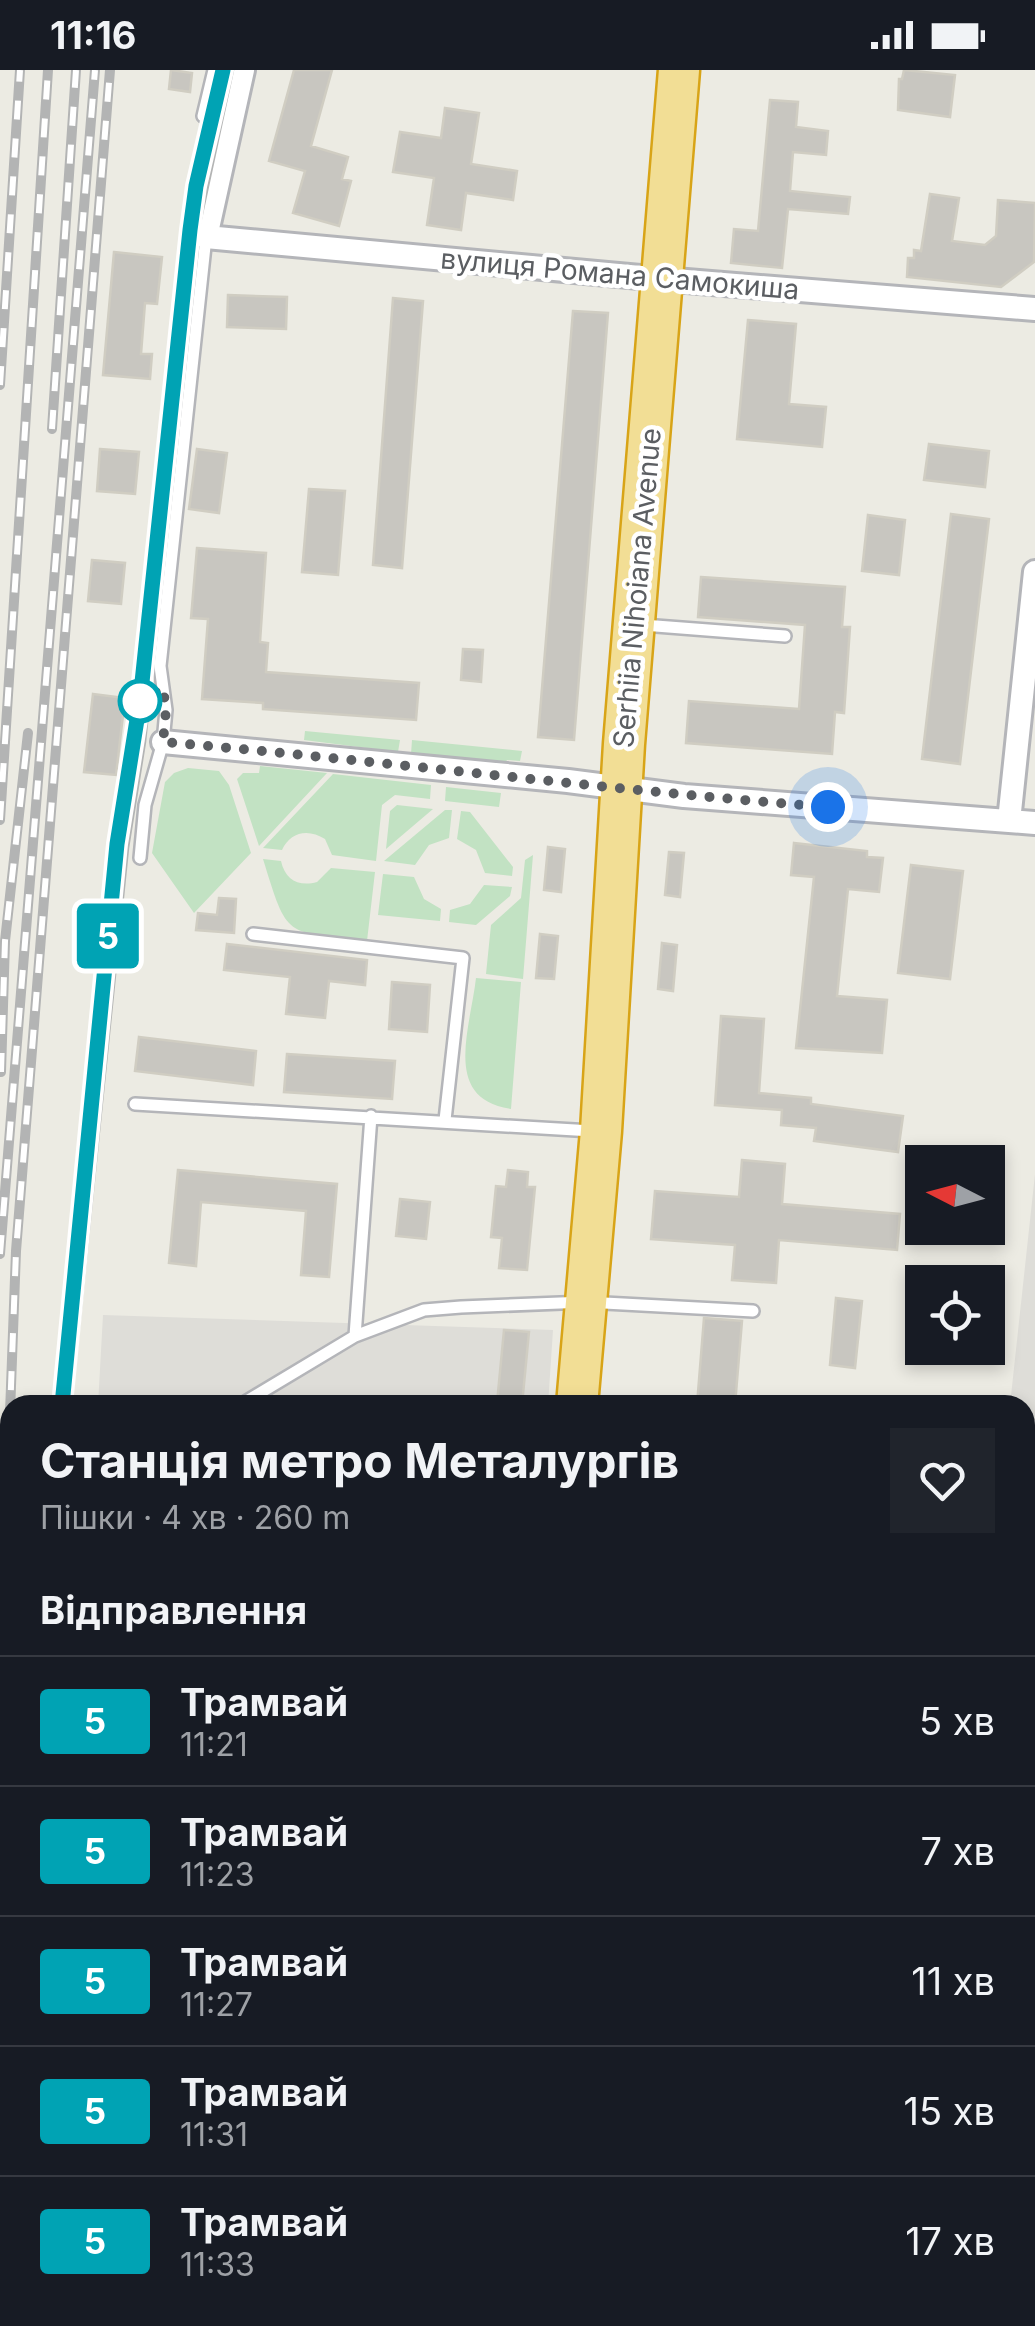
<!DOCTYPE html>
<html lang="uk">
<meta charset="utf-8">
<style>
body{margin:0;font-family:Inter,sans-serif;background:#20242c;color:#f1f3f6;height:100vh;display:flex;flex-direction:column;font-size:38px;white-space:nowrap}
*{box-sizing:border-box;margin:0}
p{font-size:32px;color:#9ea1a6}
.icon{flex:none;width:55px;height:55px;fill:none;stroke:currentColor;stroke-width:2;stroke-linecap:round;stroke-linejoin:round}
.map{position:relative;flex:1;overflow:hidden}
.sheet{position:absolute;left:0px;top:1325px;width:1035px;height:932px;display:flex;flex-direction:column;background:#171b24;border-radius:30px 30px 0 0;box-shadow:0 5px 15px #0003}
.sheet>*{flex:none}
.badge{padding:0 20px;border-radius:8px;font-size:35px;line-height:65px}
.needle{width:65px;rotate:276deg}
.controls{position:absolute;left:905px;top:1075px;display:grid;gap:20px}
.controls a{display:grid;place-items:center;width:100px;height:100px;border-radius:0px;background:#171b24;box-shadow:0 5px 15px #0003;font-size:50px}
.you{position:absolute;width:50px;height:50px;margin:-25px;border:8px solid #fff;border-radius:50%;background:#1a73e8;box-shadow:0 0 0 15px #1a73e833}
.map>.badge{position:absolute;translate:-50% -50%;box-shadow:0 0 0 5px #fff}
h2{padding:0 40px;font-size:38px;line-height:90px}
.round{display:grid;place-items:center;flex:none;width:105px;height:105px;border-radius:0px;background:#20242c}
.head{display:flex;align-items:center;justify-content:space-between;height:170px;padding:0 40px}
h1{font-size:48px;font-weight:700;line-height:75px}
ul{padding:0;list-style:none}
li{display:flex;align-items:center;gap:30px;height:130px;padding:0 40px;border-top:2px solid #363941}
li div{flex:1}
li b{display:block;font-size:38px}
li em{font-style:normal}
li .badge{min-width:110px;font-weight:700;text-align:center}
.status{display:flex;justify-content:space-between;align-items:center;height:70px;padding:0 50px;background:#171b24;direction:ltr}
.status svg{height:28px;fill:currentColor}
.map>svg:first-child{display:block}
</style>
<div class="status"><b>11:16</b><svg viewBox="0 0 49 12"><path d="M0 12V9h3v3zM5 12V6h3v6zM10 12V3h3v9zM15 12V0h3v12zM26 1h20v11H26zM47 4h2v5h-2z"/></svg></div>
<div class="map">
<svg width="1035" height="2256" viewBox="0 0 1035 2256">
<rect width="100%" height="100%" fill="#ecebe3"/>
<path fill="#deddd8" d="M1035,1104V2256H646L647,2248H1025V1335H1010Z
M103,1245L553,1260L548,1335H98Z
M0,1910L10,1959V2248H82L85,2256H0Z"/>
<path fill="#c2e2c3" d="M305,661L400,670L398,682L304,670Z
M412,670L522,681L520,691L507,690L504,695L411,684Z
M260,696L327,703L259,776L237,709L243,703H259Z
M188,698L219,701L229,715L251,783L194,843L152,783L165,712L174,703Z
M333,704L431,715L430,729L395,725L382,735L376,791L332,785L325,769C308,758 290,762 282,780L263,778Z
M446,717L501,723L499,737L445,731Z
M397,735L433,739L386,779L390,741Z
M445,740H452L449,768L429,775L415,795L384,791Z
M461,741L470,742L513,797L512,806L485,803L476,780L457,769Z
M533,785L523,909L486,904L491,855L521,828L525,790Z
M263,789L281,791C285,810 299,817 317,812L331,798L375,802L367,871C284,861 288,870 263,789Z
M383,804L414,807L424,829L441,839L440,851L378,845Z
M484,815L512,817L510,826L476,855L449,852L450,840L470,834Z
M476,908L521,912L511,1039C442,1029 470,960 476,908Z"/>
<path fill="#c8c6c0" stroke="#d0cdc2" stroke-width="2.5" d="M171,0L192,3L190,22L169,19Z
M294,0H332L311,76L348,87L342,109L351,111L339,156L293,143L305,101L269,91Z
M904,0L955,5L950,47L898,40L899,9H902Z
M770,30L798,32L796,57L828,61L826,85L793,82L790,121L850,127L848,144L788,139L782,198L731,193L734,159L758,161Z
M445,38L479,43L471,94L517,101L513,130L466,123L461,160L427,155L434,108L393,102L400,62L441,68Z
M930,124L959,128L952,171L985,175L996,166L998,130L1035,133L1034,192L1001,217L907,207L908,188H914V180L921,181Z
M114,182L162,187L157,234L145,233L141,284H152L150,309L103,305Z
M228,225L287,227L286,259L227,257Z
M393,228L423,231L402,498L373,495Z
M573,241L608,243L574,670L538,667Z
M748,250L796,254L789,334L826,337L822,377L737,369Z
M929,374L989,381L985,417L924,410Z
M100,379L139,382L135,424L97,421Z
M197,379L227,383L219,443L189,439Z
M309,419L345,421L338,505L302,502Z
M951,444L989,449L960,694L922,689Z
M868,445L905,450L899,505L862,501Z
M197,478L266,483L260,572L268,573L266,602L419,613L416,650L263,639V633L202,629L208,549L191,548Z
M92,490L125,493L121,534L88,531Z
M701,507L845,517L842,557H850L844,643L835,642L832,684L686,673L689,631L799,639L805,555L698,547Z
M463,579L483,580L481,612L461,610Z
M93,624L125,628L116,705L84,702Z
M794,773L867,781V787L883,788L879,822L848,819L837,926L887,930L882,983L796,978L814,807L791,805Z
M548,777L565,779L561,822L544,820Z
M669,782L684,783L680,827L665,825Z
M911,795L963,801L950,909L898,903Z
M219,828L236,829L234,863L196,860L198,843L217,845Z
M540,864L558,866L554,909L536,908Z
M662,873L677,875L673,921L658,919Z
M227,874L367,890L365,915L329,911L325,948L286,944L290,907L224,900Z
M392,912L430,915L427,962L389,959Z
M721,946L764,949L759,1023L811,1028V1034L903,1046L898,1082L814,1071L816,1058L781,1055L782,1040L715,1035Z
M139,967L256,981L253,1015L135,1001Z
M287,984L395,991L392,1029L284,1022Z
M742,1090L785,1094L782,1134L900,1144L897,1180L779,1170L776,1213L732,1210L735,1175L651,1169L655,1121L739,1127Z
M178,1100L337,1114L329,1207L301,1205L306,1141L201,1132L196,1196L169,1193Z
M508,1100L528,1102L527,1117H535L527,1200L499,1198L502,1168L491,1167L496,1116L506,1117Z
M400,1129L430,1132L426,1169L396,1166Z
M836,1228L862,1231L855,1298L830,1295Z
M704,1248L742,1251L735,1335H697Z
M504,1260L529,1262L522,1335L497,1333Z"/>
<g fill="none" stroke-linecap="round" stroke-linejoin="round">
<defs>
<path id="lane" d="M203,46L214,0
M643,555L785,566
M140,788L145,735L163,672L166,640L160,596L206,167
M253,864L463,888L445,1050
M135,1034L592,1061
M355,1266L424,1240L461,1237L586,1232L753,1241
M240,1335L355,1266L371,1046"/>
<path id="street" d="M243,0L206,167L662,209L1035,239
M163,672L568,711L684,726L1035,753
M1009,751L1035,502
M1025,2062L1035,2061
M234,2248L237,2256
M643,2248L644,2256"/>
<path id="highway" d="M577,1335L601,1061L624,674L679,0
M518,2256L519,2248
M550,2256V2248"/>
</defs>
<use href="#lane" stroke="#b4b5b9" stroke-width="16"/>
<use href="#street" stroke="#b4b5b9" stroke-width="28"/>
<use href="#highway" stroke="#d8a417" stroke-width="45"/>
<use href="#lane" stroke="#fff" stroke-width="11"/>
<use href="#street" stroke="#fff" stroke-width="22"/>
<use href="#highway" stroke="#f2de95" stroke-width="40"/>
<path stroke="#b3b4b4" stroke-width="2.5" d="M71,1335L128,778L145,672L199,158L233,0
M218,2248L221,2256"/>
<defs>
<path id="rail" d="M0,315L20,0
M52,359L76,0
M0,750L48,0
M1,1002L5,871L28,663
M0,1184L95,0
M5,1499L10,1554
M10,1510L9,1370L16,1181L110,0
M0,1564L10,1793
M1025,1997L1035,1994
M0,2066L10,2097
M59,2248L61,2256
M108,2248L111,2256"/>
</defs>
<use href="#rail" stroke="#b3b4b4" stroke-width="10"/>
<use href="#rail" stroke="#fff" stroke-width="6" stroke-dasharray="19" stroke-linecap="butt"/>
</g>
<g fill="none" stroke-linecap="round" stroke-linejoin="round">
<defs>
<path id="line" d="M62,1335L117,774L140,631L190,160L196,116L223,0"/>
</defs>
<use href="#line" stroke="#fff" stroke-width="22"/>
<use href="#line" stroke="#00a3b4" stroke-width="15"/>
<path stroke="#5b5e62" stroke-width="10" stroke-dasharray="0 18" d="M140,631L163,618L166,640L163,672C385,691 606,720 828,737"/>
</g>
<circle fill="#fff" stroke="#00a3b4" stroke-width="5" cx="140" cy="631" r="20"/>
<g text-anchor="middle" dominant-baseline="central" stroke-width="9" stroke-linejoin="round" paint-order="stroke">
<g font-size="28" fill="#5b5e62" stroke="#fff">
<text transform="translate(620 204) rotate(5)">вулиця Романа Самокиша</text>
<text transform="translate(637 518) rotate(-85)">Serhiia Nihoiana Avenue</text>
</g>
</g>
</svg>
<div class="controls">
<a><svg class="needle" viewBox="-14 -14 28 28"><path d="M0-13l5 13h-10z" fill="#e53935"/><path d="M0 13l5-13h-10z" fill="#9ea1a6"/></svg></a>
<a><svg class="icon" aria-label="locate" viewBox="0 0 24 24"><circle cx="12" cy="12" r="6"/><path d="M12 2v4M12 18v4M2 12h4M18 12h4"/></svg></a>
</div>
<div class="you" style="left:828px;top:737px"></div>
<b class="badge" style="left:108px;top:866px;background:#00a3b4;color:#fff">5</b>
<section class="sheet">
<div class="head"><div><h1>Станція метро Металургів</h1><p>Пішки · 4 хв · 260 m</p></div><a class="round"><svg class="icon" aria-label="heart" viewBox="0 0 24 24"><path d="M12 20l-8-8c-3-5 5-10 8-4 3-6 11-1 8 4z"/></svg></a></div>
<h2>Відправлення</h2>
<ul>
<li><span class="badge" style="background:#00a3b4;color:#fff">5</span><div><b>Трамвай</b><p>11:21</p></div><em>5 хв</em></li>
<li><span class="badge" style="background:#00a3b4;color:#fff">5</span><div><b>Трамвай</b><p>11:23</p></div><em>7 хв</em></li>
<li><span class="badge" style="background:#00a3b4;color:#fff">5</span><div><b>Трамвай</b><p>11:27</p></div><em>11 хв</em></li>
<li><span class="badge" style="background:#00a3b4;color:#fff">5</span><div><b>Трамвай</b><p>11:31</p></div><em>15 хв</em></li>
<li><span class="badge" style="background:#00a3b4;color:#fff">5</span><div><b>Трамвай</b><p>11:33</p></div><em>17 хв</em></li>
</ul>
</section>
</div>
